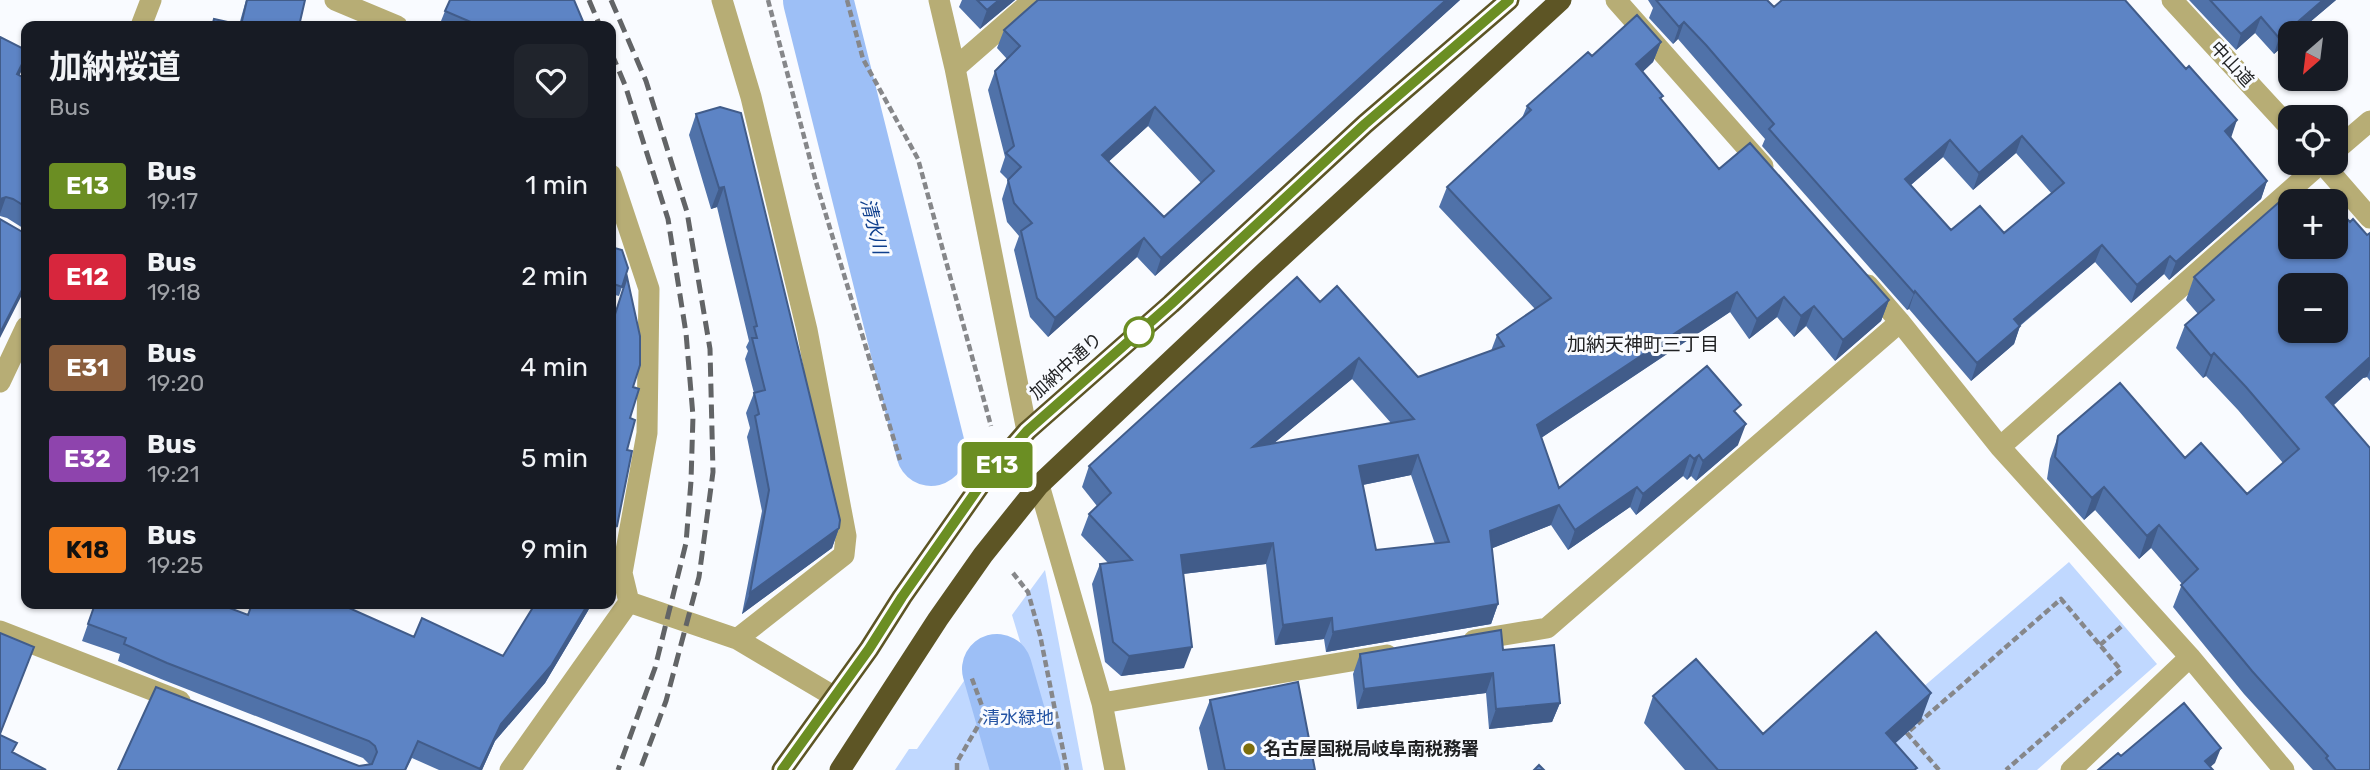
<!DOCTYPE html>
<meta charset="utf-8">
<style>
body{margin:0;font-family:Rubik,"Noto Sans JP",sans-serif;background:#20242c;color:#f1f3f6;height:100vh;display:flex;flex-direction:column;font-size:26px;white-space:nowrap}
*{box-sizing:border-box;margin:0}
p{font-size:23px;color:#9ea1a6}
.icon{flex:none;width:38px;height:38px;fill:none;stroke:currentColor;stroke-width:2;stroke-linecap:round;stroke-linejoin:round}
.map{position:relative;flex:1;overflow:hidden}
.drawer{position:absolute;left:21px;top:21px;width:595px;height:588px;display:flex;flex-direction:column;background:#171b24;border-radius:14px;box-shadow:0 2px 5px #0004}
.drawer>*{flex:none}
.badge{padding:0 14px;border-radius:5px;font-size:24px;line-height:46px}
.needle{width:46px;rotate:208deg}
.buttons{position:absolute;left:2278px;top:21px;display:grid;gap:14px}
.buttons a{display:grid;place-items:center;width:70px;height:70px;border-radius:14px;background:#171b24;box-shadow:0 2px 5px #0004;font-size:35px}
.map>.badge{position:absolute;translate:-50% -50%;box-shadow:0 0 0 4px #fff}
.round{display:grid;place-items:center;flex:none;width:74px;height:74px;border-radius:14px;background:#20242c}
.headline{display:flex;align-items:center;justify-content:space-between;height:119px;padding:0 28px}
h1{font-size:33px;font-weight:700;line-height:52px}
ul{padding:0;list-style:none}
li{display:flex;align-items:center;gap:21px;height:91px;padding:0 28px}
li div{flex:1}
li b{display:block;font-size:26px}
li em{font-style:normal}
li .badge{min-width:77px;font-weight:700;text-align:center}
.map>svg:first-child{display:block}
</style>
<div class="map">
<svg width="2370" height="770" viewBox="0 0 2370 770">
<rect width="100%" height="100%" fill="#f9fbff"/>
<path fill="#c0d8ff" d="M2069,562L2157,664L2037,770H1896L1867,735Z
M1045,570L1083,770H895L909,749H917L966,678L1026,661L1012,615Z"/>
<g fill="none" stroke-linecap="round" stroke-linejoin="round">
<path stroke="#9dbff6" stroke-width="70" d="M818,0L931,451
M997,669L1026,770"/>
<path stroke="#86878a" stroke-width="4.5" stroke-dasharray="7 3.5" stroke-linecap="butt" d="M768,0L816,182L900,460
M847,0L863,59L918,159L991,426
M1013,573L1028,592L1040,635L1067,770
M2100,645L2123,625
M957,770V762L985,714L971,676
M1939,770L1907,733L2061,599L2121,670L2006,770"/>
<path stroke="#b7ad75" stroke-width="21" d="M335,0L397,26
M722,0L751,97L807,330L846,536L844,555L737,639
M939,0L955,68L1027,431
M1616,0L1763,166
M2172,0L2291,129
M141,26L151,0
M955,68L1033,0
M2336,150L2370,121
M2322,163L2370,218
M1868,285L1900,322L2000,447L2190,657L2284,770
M0,382L26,327
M2000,447L2321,163
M1039,485L1102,703L1115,770
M629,602L737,639L835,697
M0,631L180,701
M1474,640L1547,628L1900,322
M1102,703L1387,655
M510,770L629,602L622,573L647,433L649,289L611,175
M2071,770L2190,657"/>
<path stroke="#5d5525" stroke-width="21" d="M782,770L869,649L902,597L984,480L1027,431L1171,304L1365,124L1509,0
M840,770L938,619L983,555L1039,485L1266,271L1561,0"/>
<path stroke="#626466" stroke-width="5" stroke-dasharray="14 7" stroke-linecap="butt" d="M589,0L600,26
M611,0L646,81L687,212L710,349L713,472L699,577L666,701L640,770
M611,52L625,85L668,219L686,333L693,416L691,481L686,543L655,668L618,770"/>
</g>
<path fill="#5072a9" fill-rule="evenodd" d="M246,0H305L299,26H211L214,19L239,25Z
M962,0H1015L980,29L959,7Z
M1038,0H1460L1155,276L1137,257L1048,337L1030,317L1014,250L1019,236L1007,222L1002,199L1008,180L1000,172L1005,157L988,90L995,71L1007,59L997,48L1004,30ZM1148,126L1201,183L1164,217L1108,162Z
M1648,0H1767L1774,7L2230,138L2267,181L2261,199L2169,280L2164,274L2131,303L2095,262L2020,326L2014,344L1971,381L1909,309L1907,310L1762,146L1765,139L1678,39L1673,44L1649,18L1653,8ZM2016,153L2052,194L2004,233L1951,230L1911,185L1943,157L1973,190Z
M2189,0H2336L2297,33H2291V39L2274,54L2255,33L2236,50Z
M445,11L585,26H439Z
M0,37L26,50V58L19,75L26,79V230L7,218L0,216Z
M1661,42L1653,62L1642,72L1661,100L1719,169L1889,300L1881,321L1835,361L1806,326L1794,337L1777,317L1749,339L1730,312L1541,438L1559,488L1738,415V445L1696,481L1691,476L1687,480L1683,476L1636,515L1630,507L1568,550L1551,525L1492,548L1498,604L1491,624L1326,652L1324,639L1275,645L1266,564L1183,574L1184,668L1121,676L1105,662L1092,584L1100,564L1108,563L1081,535L1089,514L1097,506L1082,487L1089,466L1320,302L1418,377L1491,351L1497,335L1535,309L1439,207L1447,187L1522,118L1527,106L1592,56ZM1352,379L1391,423L1274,443ZM1411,475L1435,544L1376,550L1363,485Z
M720,107L839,528L832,548L742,614L762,511L747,437L750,428L746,413L754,393L745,359L748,351L746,347L749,341L717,207L711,209L689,135L696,114Z
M2350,222L2367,235L2370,233V381L2367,377L2363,378L2334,405L2370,770H2313L2244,694L2173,607L2182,584L2151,548L2139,559L2095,510L2084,520L2047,479L2050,459L2058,436L2185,458L2247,494L2283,463L2238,410L2206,376L2203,378L2176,348L2185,325L2198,314L2186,300L2194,277L2291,247Z
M611,247L622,287L619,296L611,294Z
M627,277L633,387L617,526L612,540H611V325Z
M95,604L248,615L349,608L414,637L503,656L589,609L545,683L495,741L482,770H439L412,758L406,770H118L359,766L369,764L363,758L161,679L118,661L120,654L82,641Z
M1503,650L1560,703L1552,722L1489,729L1486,693L1357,709L1353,674L1360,654Z
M1653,696L1763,734L1921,720L1895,743L1916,770H1685L1644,723Z
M1210,700L1315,770H1208L1199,728Z"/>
<path fill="#415c8a" d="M999,0H1015L980,29L987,10Z
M1446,0H1460L1155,276L1161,258Z
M2323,0H2336L2297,33H2291V39L2274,54L2279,38Z
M2261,17L2255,33L2236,50L2241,34Z
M1684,22L1678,39L1673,44L1679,27Z
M1661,42L1653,62L1629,85L1636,64Z
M26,56L22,70L11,93L17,74Z
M1155,107L1148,126L1095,174L1102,155Z
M2237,120L2231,138L2225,131Z
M2022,136L2016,153L1973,190L1979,173Z
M1950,140L1943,157L1898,196L1905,179Z
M2267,181L2261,199L2169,280L2176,262Z
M724,187L717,207L711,209L719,188Z
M6,197L0,214V199Z
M1144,238L1137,257L1048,337L1055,318Z
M2102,245L2095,262L2007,336L2014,319Z
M2170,256L2164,274L2131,303L2137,285Z
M26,282V287L0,338V333Z
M1915,291L1909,309L1907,310L1914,293Z
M1737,292L1730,312L1529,446L1537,425Z
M1784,297L1777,317L1749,339L1757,319Z
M1889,300L1881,321L1835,361L1843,340Z
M1814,306L1806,326L1794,337L1801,316Z
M2020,326L2014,344L1971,381L1977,363Z
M2214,353L2206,376L2203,378L2211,356Z
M2370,357V370L2367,377L2363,378L2318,419L2326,397Z
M1359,358L1352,379L1245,467L1253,447Z
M1746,424L1738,445L1696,481L1703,461Z
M1418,455L1411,475L1352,487L1359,466Z
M1690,455L1683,476L1636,515L1643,494Z
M1699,455L1691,476L1687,480L1694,459Z
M1637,487L1630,507L1568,550L1575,530Z
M2104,487L2095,510L2084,520L2092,498Z
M1559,505L1551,525L1483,552L1490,531Z
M2159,525L2151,548L2139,559L2147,536Z
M839,528L832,548L742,614L750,593Z
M1273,543L1266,564L1174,575L1181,555Z
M588,604H591L589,609L545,683L495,741L482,770H480L501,724Z
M1498,604L1491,624L1326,652L1333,632Z
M1332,618L1324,639L1275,645L1283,625Z
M1192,647L1184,668L1121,676L1129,656Z
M1493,673L1486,693L1357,709L1364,689Z
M1931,693L1921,720L1877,760L1886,733Z
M1560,703L1552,722L1489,729L1496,709Z
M2221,748L2215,763L2207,770L2205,761Z"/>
<path fill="#5d84c5" stroke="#415c8a" stroke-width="2" fill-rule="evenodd" d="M247,0H305L299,26H212L214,19L241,25Z
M450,0H574L585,26H480L445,11Z
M977,0H999L987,10Z
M1038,0H1446L1161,258L1144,238L1055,318L1037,298L1021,231L1032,223L1014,203L1008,180L1021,167L1006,153L1014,146L995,71L1020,46L1004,30ZM1155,107L1214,171L1164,217L1102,155Z
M1656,0H1767L1774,7L1782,0H2125L2186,69L2189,66L2237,120L2225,131L2267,181L2176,262L2170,256L2137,285L2102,245L2014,319L2020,326L1977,363L1915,291L1914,293L1769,129L1774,124L1706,45L1684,22L1679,27ZM2022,136L2064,183L2004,233L1980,206L1951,230L1905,179L1950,140L1979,173Z
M2210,0H2323L2279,38L2261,17L2241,34Z
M1637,15L1661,42L1636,64L1663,96L1660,98L1719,169L1750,143L1889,300L1843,340L1814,306L1801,316L1784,297L1757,319L1737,292L1537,425L1559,488L1707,366L1741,405L1734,411L1746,424L1703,461L1699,455L1694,459L1690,455L1643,494L1637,487L1575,530L1559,505L1490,531L1498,604L1333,632L1332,618L1283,625L1273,543L1181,555L1192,647L1129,656L1113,642L1100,564L1132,560L1089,514L1111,493L1089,466L1297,277L1320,302L1337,286L1418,377L1504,346L1497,335L1551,298L1447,187L1531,110L1527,106L1588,52L1592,56ZM1359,358L1414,419L1253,447ZM1418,455L1449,542L1376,550L1359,466Z
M0,37L26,50V56L17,74L26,79V207L13,199L6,197L0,199Z
M720,107L741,113L840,520L839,528L750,593L769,490L755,416L759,414L754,393L765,390L752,338H757L754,327L757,326L724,187L719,188L696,114Z
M2286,196L2291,201V247H2336V207L2350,222L2353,219L2367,235L2370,233V357L2326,397L2370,448V770H2336L2326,758L2328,756L2252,671L2181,585L2198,569L2159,525L2147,536L2104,487L2092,498L2055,457L2058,436L2120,383L2185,458L2201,443L2247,494L2299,449L2246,387L2214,353L2211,356L2185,325L2214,300L2194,277ZM2291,285H2336V331H2291Z
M0,219L26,234V282L0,333Z
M611,247L622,250L628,268L622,287L611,283Z
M627,277L640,336V365L633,387L639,389L630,418L635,420L627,450L632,451L617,526L611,524V327Z
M95,604H219L248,615L252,604H351L349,608L414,637L422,618L503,656L535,604H588L551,666L501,724L480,769L418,741L405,770H118L156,687L359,766L372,764L377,752L375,746L369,741L167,663L124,644L126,638L88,624Z
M1501,630L1503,650L1554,645L1560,703L1496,709L1493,673L1364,689L1360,654Z
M1876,632L1931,693L1886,733L1917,768L1914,770H1718L1653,696L1696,659L1763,734Z
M0,633L34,647L0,734Z
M1298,682L1315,770H1225L1210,700Z
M2184,703L2221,748L2205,761L2213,770H2098L2118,753L2121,756Z
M0,735L17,743L12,752L46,770H0Z
M1539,765L1544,770H1534Z"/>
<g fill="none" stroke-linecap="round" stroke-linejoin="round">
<defs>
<path id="line" d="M782,770L869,649L902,597L984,480L1027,431L1171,304L1365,124L1509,0"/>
</defs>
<use href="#line" stroke="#fff" stroke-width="16"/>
<use href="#line" stroke="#6b8e23" stroke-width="10"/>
</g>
<circle fill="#fff" stroke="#6b8e23" stroke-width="3.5" cx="1139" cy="332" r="14"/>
<circle fill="#7d6e0b" stroke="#f9fbff" stroke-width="2.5" cx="1249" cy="749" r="7"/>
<g text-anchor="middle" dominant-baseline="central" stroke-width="6" stroke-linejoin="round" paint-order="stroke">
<g font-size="18" fill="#212224" stroke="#f9fbff">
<text transform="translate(2232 64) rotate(47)">中山道</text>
<text transform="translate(1066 366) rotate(-42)">加納中通り</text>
</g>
<g font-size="18" fill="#2453a3" stroke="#f9fbff">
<text x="1018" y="718">清水緑地</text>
</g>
<g font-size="18" font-weight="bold" fill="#212224" stroke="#f9fbff" text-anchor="start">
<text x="1263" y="749">名古屋国税局岐阜南税務署</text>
</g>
<g font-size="19" font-style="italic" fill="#0f3f8d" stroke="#f9fbff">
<text transform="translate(874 226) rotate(76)">清水川</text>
</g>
<g font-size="19" fill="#212224" stroke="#f9fbff">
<text x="1643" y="344">加納天神町三丁目</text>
</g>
</g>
</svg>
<div class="buttons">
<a><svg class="needle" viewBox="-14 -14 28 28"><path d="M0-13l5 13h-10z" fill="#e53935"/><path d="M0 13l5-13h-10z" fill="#9ea1a6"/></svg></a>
<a><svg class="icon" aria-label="locate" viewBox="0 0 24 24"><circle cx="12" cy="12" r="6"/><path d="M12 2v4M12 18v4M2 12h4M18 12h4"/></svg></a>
<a>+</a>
<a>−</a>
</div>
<b class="badge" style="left:997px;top:465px;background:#6b8e23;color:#fff">E13</b>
<section class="drawer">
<div class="headline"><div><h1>加納桜道</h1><p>Bus</p></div><a class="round"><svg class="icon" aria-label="heart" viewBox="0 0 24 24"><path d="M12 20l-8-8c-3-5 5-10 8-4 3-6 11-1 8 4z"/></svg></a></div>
<ul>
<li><span class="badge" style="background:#6b8e23;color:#fff">E13</span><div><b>Bus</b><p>19:17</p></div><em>1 min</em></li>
<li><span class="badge" style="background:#d7263d;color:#fff">E12</span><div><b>Bus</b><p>19:18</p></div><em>2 min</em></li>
<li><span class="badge" style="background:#8b5e3c;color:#fff">E31</span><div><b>Bus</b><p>19:20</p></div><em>4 min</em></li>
<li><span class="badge" style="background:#8e44ad;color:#fff">E32</span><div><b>Bus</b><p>19:21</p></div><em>5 min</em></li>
<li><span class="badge" style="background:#f58220;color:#111">K18</span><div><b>Bus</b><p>19:25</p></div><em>9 min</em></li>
</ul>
</section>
</div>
